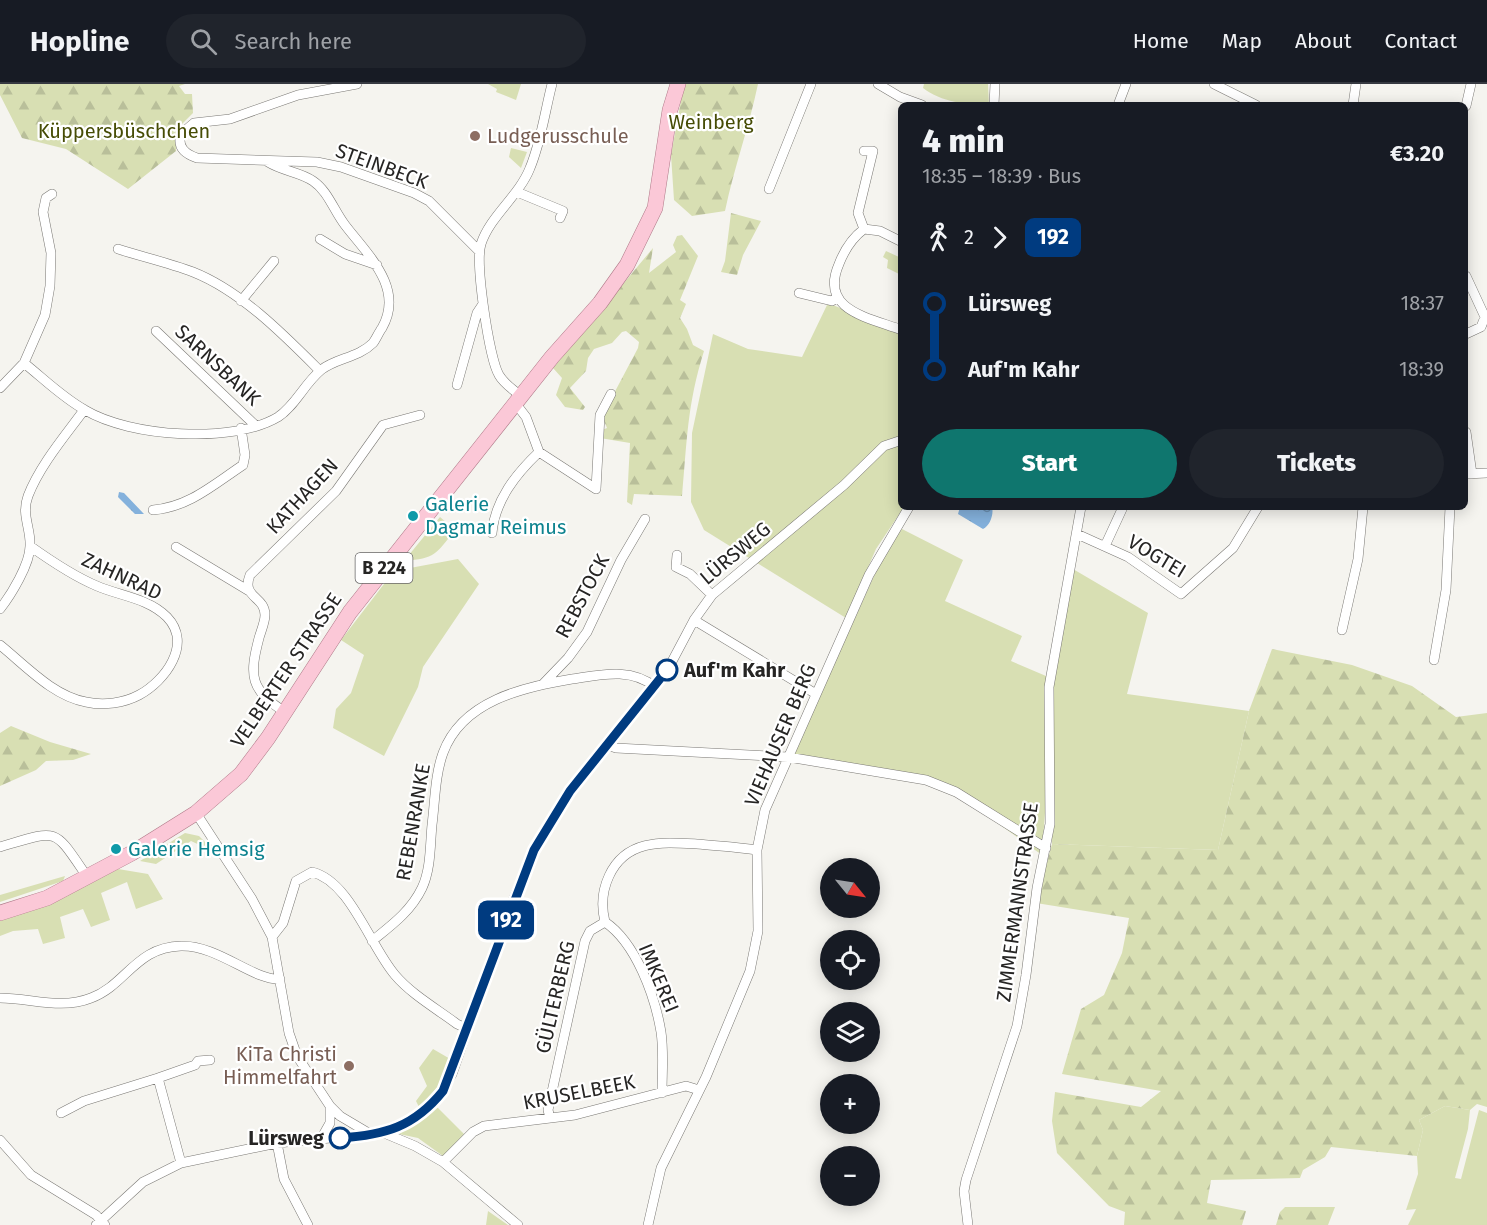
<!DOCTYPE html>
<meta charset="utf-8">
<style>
body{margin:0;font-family:"Fira Sans",sans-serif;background:#20242c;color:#f1f3f6;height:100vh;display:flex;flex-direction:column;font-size:22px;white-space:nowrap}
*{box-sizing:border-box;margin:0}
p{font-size:20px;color:#9ea1a6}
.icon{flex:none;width:33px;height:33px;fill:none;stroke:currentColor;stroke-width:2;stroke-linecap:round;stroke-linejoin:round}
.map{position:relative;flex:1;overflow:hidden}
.details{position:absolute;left:898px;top:18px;width:570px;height:408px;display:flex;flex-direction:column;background:#171b24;border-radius:9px;box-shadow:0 3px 15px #0003}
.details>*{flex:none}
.badge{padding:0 12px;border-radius:9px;font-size:21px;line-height:39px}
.needle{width:39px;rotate:120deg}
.buttons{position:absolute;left:820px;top:774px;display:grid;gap:12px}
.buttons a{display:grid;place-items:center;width:60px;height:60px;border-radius:50%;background:#171b24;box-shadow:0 3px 15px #0003;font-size:30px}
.map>.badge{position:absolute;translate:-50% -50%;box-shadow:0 0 0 3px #fff}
.legs{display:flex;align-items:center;gap:9px;height:66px;padding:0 24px;font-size:20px}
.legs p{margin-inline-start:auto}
.overview{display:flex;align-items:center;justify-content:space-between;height:102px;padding:0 24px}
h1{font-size:33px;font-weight:800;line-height:45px}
.action{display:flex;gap:12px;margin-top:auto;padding:12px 24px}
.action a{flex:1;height:69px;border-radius:36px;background:#0f766e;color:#fff;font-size:24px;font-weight:800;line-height:69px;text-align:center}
.action a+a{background:#20242c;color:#f1f3f6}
ul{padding:0 24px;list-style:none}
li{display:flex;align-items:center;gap:21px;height:66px;font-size:22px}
li i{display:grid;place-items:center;width:9px;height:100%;margin:0 8px;background:currentColor}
li i::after{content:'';width:15px;height:15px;margin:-8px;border:4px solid;border-radius:50%;background:#171b24}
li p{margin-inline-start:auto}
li:first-child i{background:linear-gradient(#0000 50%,currentColor 0)}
li:last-child i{background:linear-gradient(currentColor 50%,#0000 0)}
header{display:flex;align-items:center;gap:36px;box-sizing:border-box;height:84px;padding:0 30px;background:#171b24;border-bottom:2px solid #363941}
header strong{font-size:28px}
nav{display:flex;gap:33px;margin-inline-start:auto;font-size:21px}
.search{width:420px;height:54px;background:#20242c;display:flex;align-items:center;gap:15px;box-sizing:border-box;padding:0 21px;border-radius:33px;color:#9ea1a6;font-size:22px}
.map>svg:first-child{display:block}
</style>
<header>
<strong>Hopline</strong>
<div class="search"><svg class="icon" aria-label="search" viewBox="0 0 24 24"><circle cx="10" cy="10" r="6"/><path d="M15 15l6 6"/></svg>Search here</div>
<nav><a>Home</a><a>Map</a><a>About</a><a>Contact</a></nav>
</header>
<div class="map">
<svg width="1487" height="1141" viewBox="0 0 1487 1141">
<defs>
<pattern id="forest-firs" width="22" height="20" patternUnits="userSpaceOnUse" patternTransform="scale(1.5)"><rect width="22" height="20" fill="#d8dfb3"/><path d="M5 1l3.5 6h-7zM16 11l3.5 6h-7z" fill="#b9bf9a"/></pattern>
<pattern id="water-ripples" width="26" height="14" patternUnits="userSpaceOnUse" patternTransform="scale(1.5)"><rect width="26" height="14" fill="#84b1dc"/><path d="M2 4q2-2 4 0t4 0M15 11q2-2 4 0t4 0" fill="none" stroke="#6c90b2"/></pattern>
</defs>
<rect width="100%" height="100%" fill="#f5f4ef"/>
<path fill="#d8dfb3" d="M488,0H521L516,16L496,8L497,5Z
M924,0H988L989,21C967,21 941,18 923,4Z
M511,64L527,68L521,84L509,73Z
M886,167L899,173L901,177L898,180L902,185L899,190L887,184L888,176L883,173Z
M828,219L901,249L904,423L876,465L846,534L704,446L691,418L692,349L713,250L748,265L802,273Z
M440,433L455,446C435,471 436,474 404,477Z
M902,445L963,476L945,517L1022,552L1011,577L1046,592V715L1042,771L937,696L793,671L884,470Z
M458,475L479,500L423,583L418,603L384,672L333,644L336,625L351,609L364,571L341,556L394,487Z
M1073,485L1148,529L1127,610L1249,627L1218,766L1052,760L1051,614Z
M185,749L199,752L208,761L206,764L191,757L156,780L140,777Z
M118,785L148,790L163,815L136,825L127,798L101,809L110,836L91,843L83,825L60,833L65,854L43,860L38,845L13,847L0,852V835L60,815Z
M65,792L63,797L0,818V811Z
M433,965L452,976L442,999L419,1023L416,1017L427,1002L419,984Z
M1445,1022L1470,1026L1468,1045L1455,1094L1461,1095L1479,1026L1487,1029V1141H1408L1416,1125L1406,1126L1418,1090L1417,1072L1423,1046L1419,1036Z
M437,1023L464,1050L443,1072L418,1054L399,1050Z
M488,1127L508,1141H486Z"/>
<path fill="url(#forest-firs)" d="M0,0H185L179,2L185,10H192L193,29L176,46V67L128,105L66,65L22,54L0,11Z
M684,0H758C749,43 734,84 725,127L692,132L674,116L671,71Z
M731,129L761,137L743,171L737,191L721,188L725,177Z
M682,151L698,172L680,216L686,220L680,234L687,245L693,261L704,267C687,321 687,358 682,412L634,410L632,421L627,418L630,359L600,354L602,346L607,344L602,332L638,264L639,258L626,247L622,248L612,259L594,265L588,274L586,287L570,304L585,323L583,326L565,323L556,311L562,294L553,284L653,164L649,189L676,168L673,161L677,152Z
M1272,565L1352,581L1412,602L1456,633L1487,629V1023L1477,1020L1470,1026L1445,1022L1419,1036L1423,1046L1417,1072L1331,1063L1325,1073L1303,1086L1300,1094L1211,1096L1207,1119L1246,1127L1242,1141H1124L1125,1128L1109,1122L1057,1069L1052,1037L1055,1008L1141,1023L1161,1007L1062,990L1081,925L1104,911L1122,869L1129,834L1036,819L1052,760L1218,766L1249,627Z
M11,642L50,658L91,670L73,676L46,677L36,686L0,702V649Z
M1285,1123H1335L1328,1141H1276L1280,1128Z"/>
<path fill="url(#water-ripples)" d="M119,408L124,409L144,430H135L118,413Z
M960,423H992C994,430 990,442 983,445L958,430Z"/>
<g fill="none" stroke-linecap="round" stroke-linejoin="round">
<defs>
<path id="minor" d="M357,0L298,11L230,35L194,39L181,50C177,63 185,70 197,74L317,78L341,83L414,109L429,117L479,167
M878,0L900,13L922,21
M1214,0L1256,21
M994,21L995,0
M1118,21L1126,0
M1353,21L1356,0
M1466,22L1471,0
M769,105L811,0
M517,108L563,127L560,134
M864,145L858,129L873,67H864
M320,155L345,170L377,181
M902,158L880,147L864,145C852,154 844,167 839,180C819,226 867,233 902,246
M118,165C143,173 169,179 193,188C241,207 284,251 320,287
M1466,192L1485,233L1481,243L1466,250
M799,209L832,217L836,214
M241,217L274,177
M156,247L255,341
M24,279C44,295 63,314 85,326C130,353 233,360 278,333C296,321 304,300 321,286C336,274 358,274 373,259C376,255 379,248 382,244C405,204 367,170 345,141C334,127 328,107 313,97C300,88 282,87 268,78
M457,301L477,229L483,220
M0,304L24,279L45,231L50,202L51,169L43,128L46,114L52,110
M522,313C514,306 504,300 499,291C489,274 475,179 481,160C490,132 519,112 530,84C541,58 545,27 552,0
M516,320L526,333L539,368L596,405L600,331L611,310
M1466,348L1472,390
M1466,390L1487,389
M153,426C189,423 213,401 243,381L245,371L241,344
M492,449C495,416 516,390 539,368
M1077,450L1128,473L1181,510L1233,464L1258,423
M1105,462L1123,423
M176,463L249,507
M677,471L676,483L690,490L712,511
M0,525C11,511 30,480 30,462C31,444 21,431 28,412C40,381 65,352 84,326
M694,536L816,610
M1342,546L1358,475L1363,423
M0,561C26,582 53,612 86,618C104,622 124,619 139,611C165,597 193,560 167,533C148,514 120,512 97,502C73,492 51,477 30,462
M1434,576L1446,506L1450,423
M543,600L568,574L587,548L621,476L645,435
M285,628C250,606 249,592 259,554C261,547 265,538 265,531C265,512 241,514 250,491L336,407L383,341L420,331
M607,661L616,664L788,673L926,696L956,708L1046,764
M196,729L252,815L272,853L289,949L297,972L330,1022L340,1032L372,1051
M0,763C60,745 53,743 88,794
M605,838C636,859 655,912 661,948C664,968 662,989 662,1009
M272,853L283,839L296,797L312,788C350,797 370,862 395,891C411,910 437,925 457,940L468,945
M372,857C392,841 411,827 422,804C431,785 430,761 432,741C435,717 435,691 443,669C462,617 523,603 572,595C600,591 631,583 655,603
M0,914C31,914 61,926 91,914C126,901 136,863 181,862C218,861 254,897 280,895
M158,994L195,981L198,977L210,976
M61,1029L84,1017L158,994L181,1079
M550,1034L548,1026L585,857L590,847L605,838C601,822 602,807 609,792C626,755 662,758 697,760C717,762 737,763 757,766
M384,1049L415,1062L443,1078L518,1141
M321,1055L330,1039V1022
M0,1056L31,1091L96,1131L105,1141
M277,1059L284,1095L308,1141
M443,1078L473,1048L484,1042L575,1031L686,1002L699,1006
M96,1141L143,1098L181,1079L277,1059L384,1049L412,1036L434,1019L452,990L511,821L534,766L570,707L668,585L694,536L712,511L844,401L884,362L902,356
M648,1141L661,1084L706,993L750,887L758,847L757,766L765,726L869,491L909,423
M968,1141L964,1107L966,1096L1017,942L1026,891L1037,804L1050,740L1049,603L1081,423"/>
<path id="primary" d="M0,829L47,814L132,769L196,729L241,690L268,654L350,528L552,273L600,219L627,181L655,124L670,26L678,0"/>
</defs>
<use href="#minor" stroke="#7a7874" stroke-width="10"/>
<use href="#primary" stroke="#ae7887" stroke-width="16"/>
<use href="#minor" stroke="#fff" stroke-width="9"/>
<use href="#primary" stroke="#fbc8d7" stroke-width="15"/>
</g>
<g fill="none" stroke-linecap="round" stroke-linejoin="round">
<defs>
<path id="line-1" d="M340,1054C385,1051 414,1043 443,1007L534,766L570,707L667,586"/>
</defs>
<use href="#line-1" stroke="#fff" stroke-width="14"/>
<use href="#line-1" stroke="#003b80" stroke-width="9"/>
</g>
<g fill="#8d6e63" stroke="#fff" stroke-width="2">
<circle cx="475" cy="52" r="6"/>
<circle cx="349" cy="982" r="6"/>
</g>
<g fill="#0f9aa8" stroke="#fff" stroke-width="2">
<circle cx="413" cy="432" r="6"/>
<circle cx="116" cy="765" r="6"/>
</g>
<g fill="#fff" stroke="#003b80" stroke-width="3">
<circle cx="667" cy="586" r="10"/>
<circle cx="340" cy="1054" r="10"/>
</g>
<g text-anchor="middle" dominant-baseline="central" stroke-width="4.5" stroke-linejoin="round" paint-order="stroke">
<rect fill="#fff" stroke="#676666" stroke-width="1.5" x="355.5" y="469" width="57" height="30" rx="4.5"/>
<g font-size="18" font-weight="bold" fill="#262524">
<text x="384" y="484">B 224</text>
</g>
<g font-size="20" fill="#464c05" stroke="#fff">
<text x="711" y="38">Weinberg</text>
<text x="124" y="47">Küppersbüschchen</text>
</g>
<g font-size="20" fill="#785e54" stroke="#fff" text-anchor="start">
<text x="487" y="52">Ludgerusschule</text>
<text x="337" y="970" text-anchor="end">KiTa Christi<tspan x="337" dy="23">Himmelfahrt</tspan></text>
</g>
<g font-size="20" fill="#262524" stroke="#fff">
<text transform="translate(382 82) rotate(20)">STEINBECK</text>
<text transform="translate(218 281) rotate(43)">SARNSBANK</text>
<text transform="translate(302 412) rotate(-47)">KATHAGEN</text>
<text transform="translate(735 469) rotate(-40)">LÜRSWEG</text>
<text transform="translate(1157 472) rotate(31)">VOGTEI</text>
<text transform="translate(122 492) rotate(25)">ZAHNRAD</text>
<text transform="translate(582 512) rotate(-62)">REBSTOCK</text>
<text transform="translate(286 586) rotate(-56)">VELBERTER STRASSE</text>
<text transform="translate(780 651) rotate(-67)">VIEHAUSER BERG</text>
<text transform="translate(413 738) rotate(-80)">REBENRANKE</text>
<text transform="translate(1017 818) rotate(-82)">ZIMMERMANNSTRASSE</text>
<text transform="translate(659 894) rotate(67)">IMKEREI</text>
<text transform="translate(555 913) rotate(-77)">GÜLTERBERG</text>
<text transform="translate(579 1008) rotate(-11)">KRUSELBEEK</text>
</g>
<g font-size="20" fill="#0d838f" stroke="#fff" text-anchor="start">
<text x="425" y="420">Galerie<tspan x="425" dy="23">Dagmar Reimus</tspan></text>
<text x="128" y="765">Galerie Hemsig</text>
</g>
<g font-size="20" font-weight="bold" fill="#262524" stroke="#fff" text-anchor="start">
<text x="684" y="586">Auf'm Kahr</text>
<text x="324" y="1054" text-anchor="end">Lürsweg</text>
</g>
</g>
</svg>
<div class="buttons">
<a><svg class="needle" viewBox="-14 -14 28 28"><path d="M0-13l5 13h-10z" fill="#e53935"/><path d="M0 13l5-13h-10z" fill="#9ea1a6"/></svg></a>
<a><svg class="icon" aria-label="locate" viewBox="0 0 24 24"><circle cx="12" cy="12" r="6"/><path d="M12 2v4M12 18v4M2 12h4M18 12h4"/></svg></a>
<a><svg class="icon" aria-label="layers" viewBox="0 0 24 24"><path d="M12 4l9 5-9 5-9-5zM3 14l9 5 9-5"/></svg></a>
<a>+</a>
<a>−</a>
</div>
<b class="badge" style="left:506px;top:836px;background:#003b80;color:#fff">192</b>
<section class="details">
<div class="overview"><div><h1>4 min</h1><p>18:35 – 18:39 · Bus</p></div><b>€3.20</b></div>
<div class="legs"><svg class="icon" aria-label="walk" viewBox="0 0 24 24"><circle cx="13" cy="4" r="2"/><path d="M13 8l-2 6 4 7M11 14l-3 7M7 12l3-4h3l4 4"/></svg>2<svg class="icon" aria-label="forward" viewBox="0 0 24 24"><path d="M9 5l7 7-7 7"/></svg><b class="badge" style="background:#003b80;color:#fff">192</b></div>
<ul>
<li><i style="color:#003b80"></i><b>Lürsweg</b><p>18:37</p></li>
<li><i style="color:#003b80"></i><b>Auf'm Kahr</b><p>18:39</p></li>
</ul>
<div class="action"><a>Start</a><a>Tickets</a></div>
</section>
</div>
